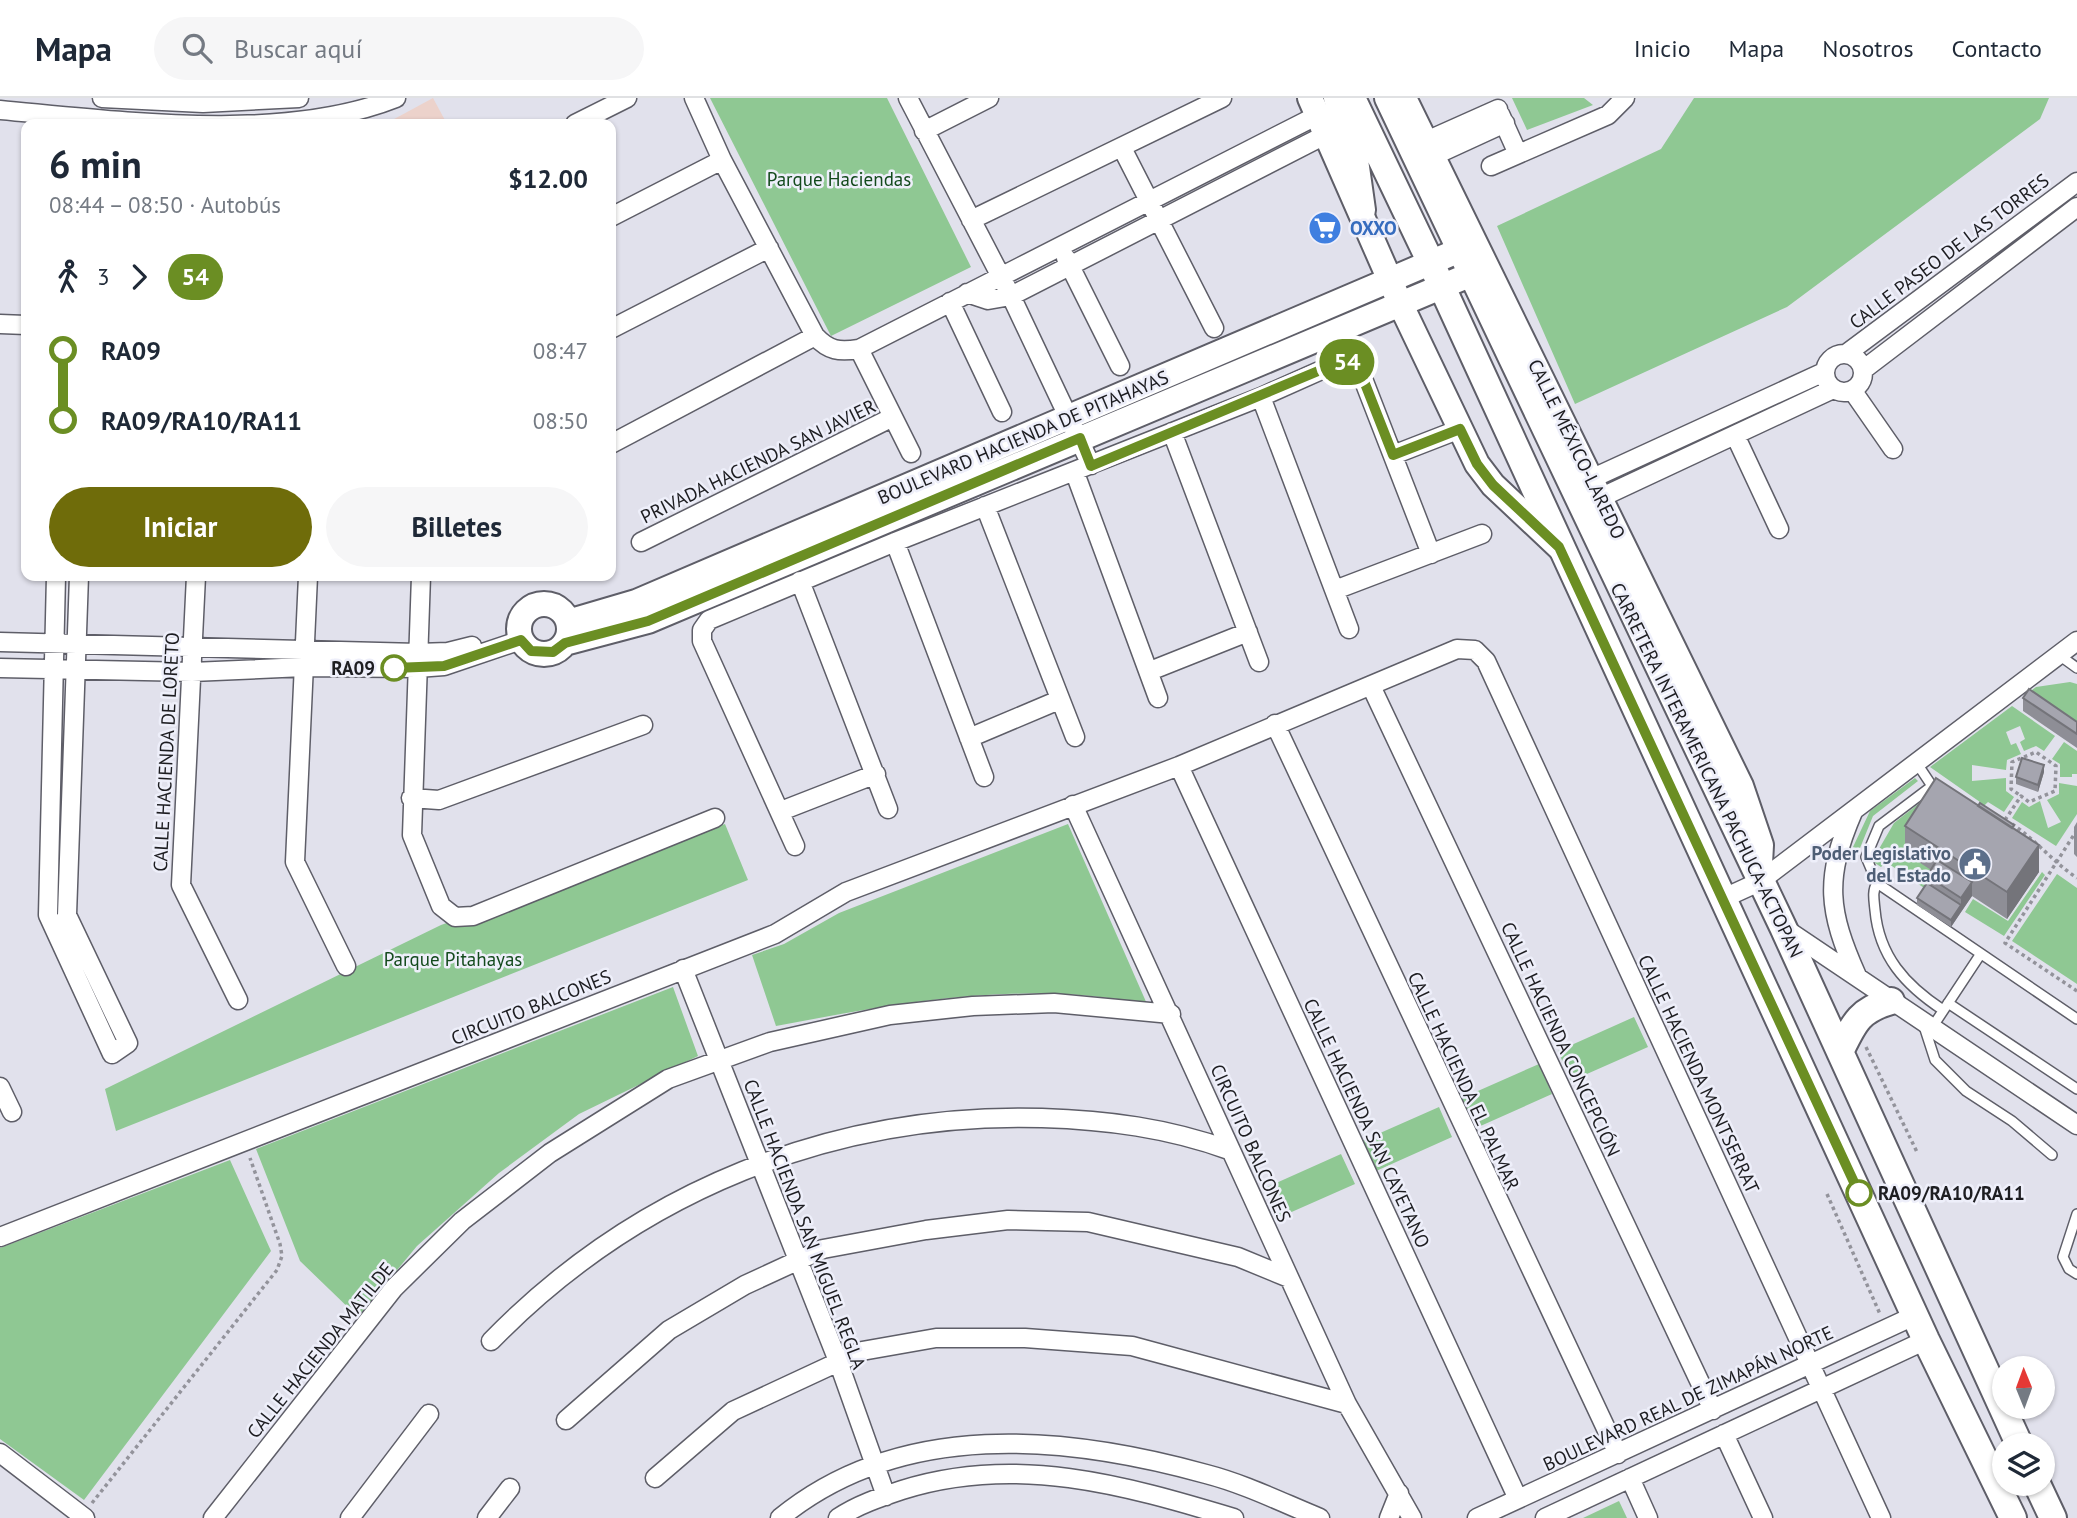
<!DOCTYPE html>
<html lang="es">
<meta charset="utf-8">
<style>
body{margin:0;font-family:"PT Sans",sans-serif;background:#f6f6f7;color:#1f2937;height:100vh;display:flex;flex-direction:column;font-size:26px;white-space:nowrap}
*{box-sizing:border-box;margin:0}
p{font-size:23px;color:#747a83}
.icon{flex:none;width:38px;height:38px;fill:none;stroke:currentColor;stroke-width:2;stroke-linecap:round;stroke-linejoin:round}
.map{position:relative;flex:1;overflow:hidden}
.side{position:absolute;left:21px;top:21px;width:595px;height:462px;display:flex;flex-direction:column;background:#fff;border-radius:14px;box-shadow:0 2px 5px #0004}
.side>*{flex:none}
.badge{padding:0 14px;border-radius:23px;font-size:24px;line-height:46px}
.needle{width:46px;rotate:359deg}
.buttons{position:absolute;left:1992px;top:1258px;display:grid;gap:14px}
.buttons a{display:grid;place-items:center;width:63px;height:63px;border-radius:50%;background:#fff;box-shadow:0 2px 5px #0004;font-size:35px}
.map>.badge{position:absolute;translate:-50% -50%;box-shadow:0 0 0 4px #fff}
.legs{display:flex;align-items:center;gap:10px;height:77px;padding:0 28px;font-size:23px}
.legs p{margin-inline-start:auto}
.summary{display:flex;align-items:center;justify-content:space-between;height:119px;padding:0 28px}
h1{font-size:38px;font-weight:600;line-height:52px}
.cta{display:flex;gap:14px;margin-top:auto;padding:14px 28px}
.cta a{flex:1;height:80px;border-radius:42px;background:#6f6c0a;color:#fff;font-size:28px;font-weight:600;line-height:80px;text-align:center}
.cta a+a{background:#f6f6f7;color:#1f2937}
ul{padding:0 28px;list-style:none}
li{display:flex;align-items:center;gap:24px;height:70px;font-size:26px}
li i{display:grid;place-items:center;width:10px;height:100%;margin:0 9px;background:currentColor}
li i::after{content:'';width:18px;height:18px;margin:-9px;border:5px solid;border-radius:50%;background:#fff}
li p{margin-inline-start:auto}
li:first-child i{background:linear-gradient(#0000 50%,currentColor 0)}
li:last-child i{background:linear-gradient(currentColor 50%,#0000 0)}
header{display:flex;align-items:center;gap:42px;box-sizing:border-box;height:98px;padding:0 35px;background:#fff;border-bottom:2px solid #e0e1e3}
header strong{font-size:33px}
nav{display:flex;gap:38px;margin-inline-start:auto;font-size:24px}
.search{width:490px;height:63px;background:#f6f6f7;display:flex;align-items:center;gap:18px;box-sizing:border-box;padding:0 24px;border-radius:38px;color:#747a83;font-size:26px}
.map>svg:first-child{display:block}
</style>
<header>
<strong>Mapa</strong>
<div class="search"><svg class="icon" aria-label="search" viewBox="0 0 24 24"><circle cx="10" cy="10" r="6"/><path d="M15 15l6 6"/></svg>Buscar aquí</div>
<nav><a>Inicio</a><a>Mapa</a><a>Nosotros</a><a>Contacto</a></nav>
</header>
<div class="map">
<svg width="2077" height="1420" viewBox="0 0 2077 1420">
<rect width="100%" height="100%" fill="#e1e1ec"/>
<path fill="#ecd2cb" d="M433,0L447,26H385Z"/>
<path fill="#8fc893" d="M710,0H887L971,169L831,238Z
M1512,0H1584L1593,7L1527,32Z
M1694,0H2049L2040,21L1787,209L1575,306L1497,128L1661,51Z
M2070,584L2077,586V635L2023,599L2036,589Z
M2012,608L2055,638L2044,653L2036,648L2024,653L2020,644L2025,641L2020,628L2006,634L2011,647L2016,645L2021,656L2007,662L2006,672L1972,667V683L2006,680V693L2014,699L2004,714L1988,704L1966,725L1980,704L1930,669Z
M2064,644L2077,653V676H2072V679H2060V666L2052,661Z
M1915,680L1918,683L1873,718L1858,755L1853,749L1870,713Z
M2059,685L2077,688V716L2056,748L2012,720L2022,704L2029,709L2040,703L2048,730L2061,724L2047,702L2059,696Z
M1931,696L1937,776L1927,792L1886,764L1881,769L1872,763L1894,725Z
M725,726L748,782L116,1033L105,991L441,827Z
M1068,726L1147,906C1023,881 898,905 776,928L752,857L784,846L839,815Z
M2042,774L2045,777L2004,838L1965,814L1973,801L2008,823Z
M2057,776L2077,790V886L2012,843Z
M673,889L698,958L579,1016L499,1075L417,1148L358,1219L300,1163L256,1051Z
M1634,919L1648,949L1571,983L1558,953Z
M1539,966L1552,996L1476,1030L1462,1000Z
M1439,1009L1452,1039L1376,1073L1362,1043Z
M1341,1056L1355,1086L1278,1120L1265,1090Z
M230,1062L271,1153L84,1402L0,1341V1150Z
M1619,1403L1627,1420H1583Z"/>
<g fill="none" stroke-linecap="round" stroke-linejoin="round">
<defs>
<path id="lane" d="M2059,557L2077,570
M1877,785L1866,759L1879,728L1932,688L1916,664
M1948,905L2077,991
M1943,912C1905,887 1879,858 1875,812C1874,802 1872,793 1877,785L2077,921
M1937,922L1980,857
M1923,925L1935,962L1966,993L2012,1023L2052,1057
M2077,1116L2063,1159L2069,1171L2077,1176"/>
<path id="street" d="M102,0L203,5L299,0
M694,0L722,62L815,238C829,253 839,254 859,251L1318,17
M908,0L1011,198L1091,367
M0,12C120,23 283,45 396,0
M1500,16L1518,56
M575,26L627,0
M924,33L989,0
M1424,44L1498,11
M1122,50L1214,230
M1431,59L1505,25
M1491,68L1608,17L1625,0
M611,119L722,62
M971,122L1222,0
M1066,160L1120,268
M967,195L988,202L1011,198L1327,36
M950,204L1002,314
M0,226L26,227
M611,231L769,150
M859,251L911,355
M1825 275a19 19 0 1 1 38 0a19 19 0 1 1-38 0Z
M1846,256L2077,84
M1863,272L2077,109
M1852,292L1893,351
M1261,299L1349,531
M1172,334L1259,564
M1735,337L1779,431
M611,346L815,238
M1393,357L1460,331
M1075,375L1158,600
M1593,380L1824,274
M1602,399L1833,291
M985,408L1075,639
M641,444L893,319
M895,444L984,679
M56,478L48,817L112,956L128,945L67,817L79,478
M196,478L181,787L238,902
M308,478L295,764L346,868
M421,478L412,737L441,808L455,819L473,818L715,720
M800,483L888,711
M1335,492L1482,436
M0,544L418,555L448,554L472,548
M0,570L192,574L304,569L417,570L444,568L521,542
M1150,573L1248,534
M1371,588L1713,1312
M1275,626L1618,1356
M969,640L1059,602
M1179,668L1518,1401
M411,700L439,702L643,627
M1073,707L1347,1306L1412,1420
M781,713L876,676
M1853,714C1824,781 1828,813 1857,878
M795,748L702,543V532L709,522L895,444L1261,299L1335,266L1350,264L1360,273L1431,456
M1724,800L1759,784L2077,543
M1784,830L2077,1027
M683,871L838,1263L886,1398
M0,989L12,1014
M0,1139L775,836L846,794L1179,668L1457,551L1475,552L1486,563L1881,1420
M491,1243C637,1093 833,1014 1042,1020C1107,1022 1168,1030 1229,1052
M566,1322L669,1232L745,1187L823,1151L926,1132L1008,1122L1088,1124L1238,1159L1289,1180
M1724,1336L1763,1420
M0,1355L85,1420
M655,1380L733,1313L862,1253L936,1240H1025L1132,1248L1347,1306
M1630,1380L1648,1420
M213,1420L394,1190L462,1123L550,1055L668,981L770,944L890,917L973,908L1054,905L1171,916
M350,1420L429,1316
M487,1420L510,1390
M780,1420C901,1321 1065,1337 1206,1376C1245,1386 1283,1405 1320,1420
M838,1420C857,1407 881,1399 902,1392C1016,1356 1124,1387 1234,1420
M1389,1420L1399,1395
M1477,1420L1916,1217
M1545,1420L1926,1242"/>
<path id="secondary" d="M1310,0L1400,205L1477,366L1493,387L1559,449
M1404,0L1741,688L1761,747L1759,784
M519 531a25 25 0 1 1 50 0a25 25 0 1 1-50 0Z
M568,524L636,504L1474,146
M565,545L648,523L1486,170"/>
<path id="primary" d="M1337,0L1355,62L1362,112
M1352,0L1431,165L1926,1242L2013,1420
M1388,0L1783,829L2020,1348
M1840,954C1854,925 1859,912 1891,903
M2037,1386L2053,1420"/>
</defs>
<use href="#lane" stroke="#5e5e68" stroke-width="12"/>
<use href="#street" stroke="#5e5e68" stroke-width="21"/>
<use href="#secondary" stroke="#5e5e68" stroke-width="28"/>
<use href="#primary" stroke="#5e5e68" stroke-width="30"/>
<path stroke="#93939b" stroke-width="3.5" stroke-dasharray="3.5 3.5" stroke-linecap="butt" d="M2005,722L2021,698L2029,704L2055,693L2056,668L2036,654L2012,664L2011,691L2021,698
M2012,726C2036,742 2053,764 2077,780
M2077,732L2005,845L2077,893
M1866,949L1917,1054
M1827,1096L1880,1216
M92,1405L277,1172L282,1158L280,1146L250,1060"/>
<use href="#lane" stroke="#fff" stroke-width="9"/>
<use href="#street" stroke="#fff" stroke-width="18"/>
<use href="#secondary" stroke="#fff" stroke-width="24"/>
<use href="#primary" stroke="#fff" stroke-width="26"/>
</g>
<path fill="#8e8e96" d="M2023,600L2077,624V650L2023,613Z
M2044,674L2038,694L2016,686V679Z
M2077,724V759L2074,756V729Z
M1905,728L2014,731L2039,774L2007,821L1972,798L1951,829L1917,807V800L1927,785V778L1931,772L1905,755Z"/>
<path fill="#74747a" d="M2044,667V674L2038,694V687Z
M2039,747V774L2007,821V794Z
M1972,784V798L1961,814V800Z
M1961,807V814L1951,829V822Z"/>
<path fill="#a5a5af" stroke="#74747a" stroke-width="2" d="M2029,591L2077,624V636L2023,600Z
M2022,660L2044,667L2038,687L2016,679Z
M1936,680L2039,747L2007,794L1905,728Z
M1980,705L2014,727L2012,730L1978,708Z
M1937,762L1972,784L1961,800L1927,778Z
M1927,785L1961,807L1951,822L1917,800Z"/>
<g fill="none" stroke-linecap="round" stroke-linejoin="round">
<defs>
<path id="line-1" d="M394,570L444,568L521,542L531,553L553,554L565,545L648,523L1080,340L1091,368L1335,266L1350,264L1360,273L1393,357L1460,331L1477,366L1493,387L1559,449L1859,1095"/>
</defs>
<use href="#line-1" stroke="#fff" stroke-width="16"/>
<use href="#line-1" stroke="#6b8e23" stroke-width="10"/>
</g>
<defs>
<symbol id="supermarket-disc" viewBox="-11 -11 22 22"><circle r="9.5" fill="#3f7fe0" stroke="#eeeffa"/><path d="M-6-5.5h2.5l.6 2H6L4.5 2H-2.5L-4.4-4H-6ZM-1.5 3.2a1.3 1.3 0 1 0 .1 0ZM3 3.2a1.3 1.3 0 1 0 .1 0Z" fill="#fff"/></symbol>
<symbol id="civic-disc" viewBox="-11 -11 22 22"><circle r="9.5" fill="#5c6f8a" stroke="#eeeffa"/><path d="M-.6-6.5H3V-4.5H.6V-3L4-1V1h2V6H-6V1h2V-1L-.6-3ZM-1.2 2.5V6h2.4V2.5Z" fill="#fff"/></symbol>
</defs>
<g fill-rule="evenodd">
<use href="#supermarket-disc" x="1306" y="111" width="38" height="38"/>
<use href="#civic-disc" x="1956" y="747" width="38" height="38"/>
</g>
<g fill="#fff" stroke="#6b8e23" stroke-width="3.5">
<circle cx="394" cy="570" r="12"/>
<circle cx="1859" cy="1095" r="12"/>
</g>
<g text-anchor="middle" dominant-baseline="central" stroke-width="5" stroke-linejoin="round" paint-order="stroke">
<g font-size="19" fill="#134a1c" stroke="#eeeffa">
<text x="839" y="81">Parque Haciendas</text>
<text x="453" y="861">Parque Pitahayas</text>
</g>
<g font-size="19" font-weight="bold" fill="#366cbe" stroke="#eeeffa" text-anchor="start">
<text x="1350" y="130">OXXO</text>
</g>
<g font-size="19" fill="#1d1d21" stroke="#eeeffa">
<text transform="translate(1949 153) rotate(-37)">CALLE PASEO DE LAS TORRES</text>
<text transform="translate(1023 339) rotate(-23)">BOULEVARD HACIENDA DE PITAHAYAS</text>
<text transform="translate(1577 351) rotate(64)">CALLE MÉXICO-LAREDO</text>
<text transform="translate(758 363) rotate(-26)">PRIVADA HACIENDA SAN JAVIER</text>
<text transform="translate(166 654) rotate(-87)">CALLE HACIENDA DE LORETO</text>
<text transform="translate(1707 672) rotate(64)">CARRETERA INTERAMERICANA PACHUCA-ACTOPAN</text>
<text transform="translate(531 909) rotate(-22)">CIRCUITO BALCONES</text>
<text transform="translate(1561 941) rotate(65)">CALLE HACIENDA CONCEPCIÓN</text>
<text transform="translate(1699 976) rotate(65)">CALLE HACIENDA MONTSERRAT</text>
<text transform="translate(1464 983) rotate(65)">CALLE HACIENDA EL PALMAR</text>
<text transform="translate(1367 1025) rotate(65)">CALLE HACIENDA SAN CAYETANO</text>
<text transform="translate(1251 1045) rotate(66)">CIRCUITO BALCONES</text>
<text transform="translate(805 1126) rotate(69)">CALLE HACIENDA SAN MIGUEL REGLA</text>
<text transform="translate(320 1252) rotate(-51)">CALLE HACIENDA MATILDE</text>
<text transform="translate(1688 1300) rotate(-25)">BOULEVARD REAL DE ZIMAPÁN NORTE</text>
</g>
<g font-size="19" font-weight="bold" fill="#1d1d21" stroke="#eeeffa" text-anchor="end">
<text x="375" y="570">RA09</text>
<text x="1878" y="1095" text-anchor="start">RA09/RA10/RA11</text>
</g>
<g font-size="19" font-weight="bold" fill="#4e5e75" stroke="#eeeffa" text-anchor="end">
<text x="1951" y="755">Poder Legislativo<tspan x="1951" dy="22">del Estado</tspan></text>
</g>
</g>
</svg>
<div class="buttons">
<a><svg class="needle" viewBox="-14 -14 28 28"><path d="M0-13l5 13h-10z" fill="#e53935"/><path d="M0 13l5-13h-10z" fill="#747a83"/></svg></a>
<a><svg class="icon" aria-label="layers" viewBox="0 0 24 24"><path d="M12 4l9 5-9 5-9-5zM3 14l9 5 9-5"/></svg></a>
</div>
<b class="badge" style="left:1347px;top:264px;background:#6b8e23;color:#fff">54</b>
<section class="side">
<div class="summary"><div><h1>6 min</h1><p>08:44 – 08:50 · Autobús</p></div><b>$12.00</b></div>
<div class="legs"><svg class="icon" aria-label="walk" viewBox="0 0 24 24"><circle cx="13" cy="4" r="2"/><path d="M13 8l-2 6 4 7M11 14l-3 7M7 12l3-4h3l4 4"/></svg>3<svg class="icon" aria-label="forward" viewBox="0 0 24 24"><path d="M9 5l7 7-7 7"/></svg><b class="badge" style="background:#6b8e23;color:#fff">54</b></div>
<ul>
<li><i style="color:#6b8e23"></i><b>RA09</b><p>08:47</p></li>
<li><i style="color:#6b8e23"></i><b>RA09/RA10/RA11</b><p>08:50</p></li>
</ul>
<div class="cta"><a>Iniciar</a><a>Billetes</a></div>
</section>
</div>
